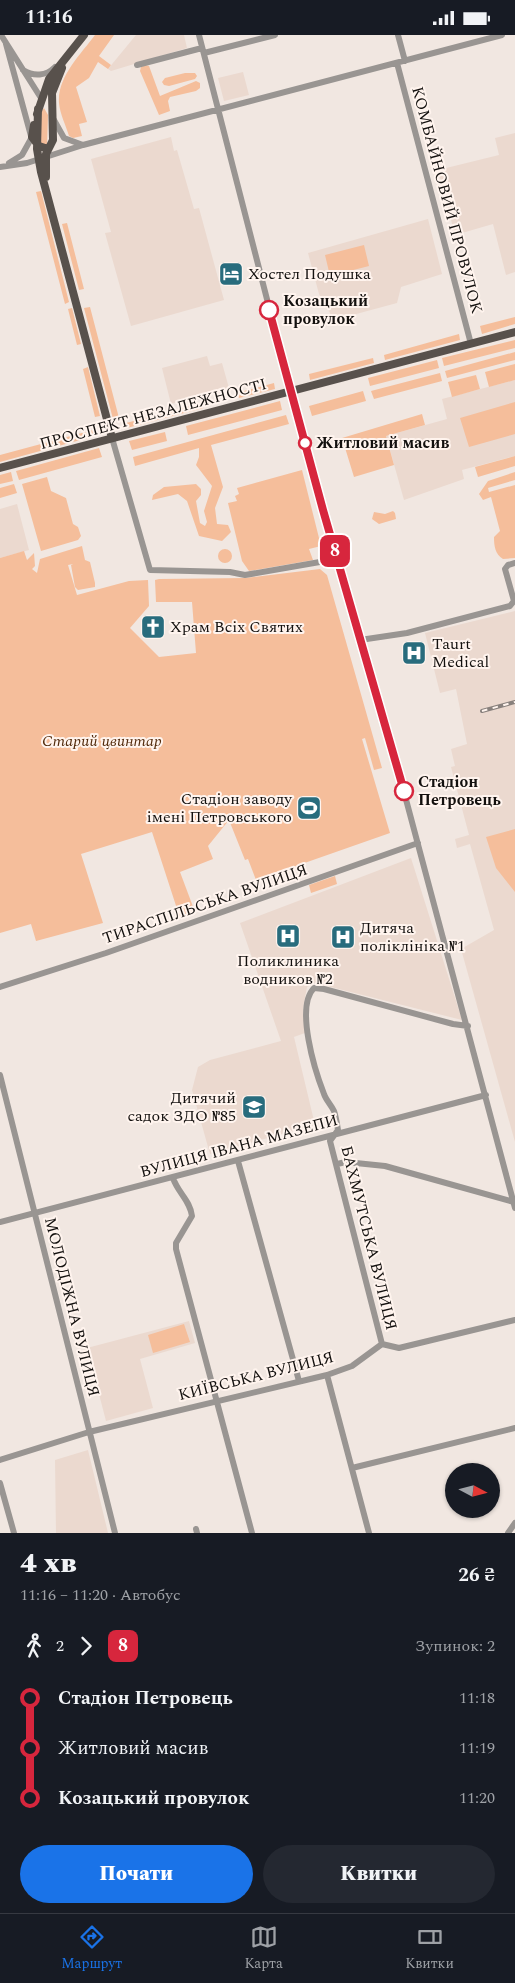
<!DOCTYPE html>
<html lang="uk">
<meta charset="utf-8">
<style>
body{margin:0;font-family:Spectral,serif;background:#242831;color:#f1f3f6;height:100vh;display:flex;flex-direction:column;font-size:19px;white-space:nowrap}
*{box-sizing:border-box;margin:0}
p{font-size:16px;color:#9ea1a6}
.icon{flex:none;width:28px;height:28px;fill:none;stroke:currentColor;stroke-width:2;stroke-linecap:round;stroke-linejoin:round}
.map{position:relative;height:1498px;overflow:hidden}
.side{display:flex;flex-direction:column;background:#171b24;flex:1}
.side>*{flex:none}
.badge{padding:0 10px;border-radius:8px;font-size:18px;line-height:32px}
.needle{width:32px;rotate:97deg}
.controls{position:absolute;left:445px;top:1428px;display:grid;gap:10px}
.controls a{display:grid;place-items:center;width:55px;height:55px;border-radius:50%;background:#171b24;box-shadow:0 1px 4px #0004;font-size:25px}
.map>.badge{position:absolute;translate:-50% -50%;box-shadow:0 0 0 2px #fff}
.legs{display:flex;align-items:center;gap:8px;height:55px;padding:0 20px;font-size:16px}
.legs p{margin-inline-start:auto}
.overview{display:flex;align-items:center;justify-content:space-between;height:85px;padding:0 20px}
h1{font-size:28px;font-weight:800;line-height:38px}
.action{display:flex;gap:10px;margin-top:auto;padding:10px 20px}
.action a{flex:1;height:58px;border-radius:30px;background:#1a73e8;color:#fff;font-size:20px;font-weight:800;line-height:58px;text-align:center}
.action a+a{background:#242831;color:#f1f3f6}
ul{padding:0 20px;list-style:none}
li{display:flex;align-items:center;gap:18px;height:50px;font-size:19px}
li i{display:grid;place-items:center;width:8px;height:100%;margin:0 6px;background:currentColor}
li i::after{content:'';width:12px;height:12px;margin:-6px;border:4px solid;border-radius:50%;background:#171b24}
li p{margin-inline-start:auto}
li:first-child i{background:linear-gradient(#0000 50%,currentColor 0)}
li:last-child i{background:linear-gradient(currentColor 50%,#0000 0)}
.status{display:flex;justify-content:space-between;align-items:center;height:35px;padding:0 25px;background:#171b24;direction:ltr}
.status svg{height:14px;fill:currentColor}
.tab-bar{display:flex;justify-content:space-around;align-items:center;height:70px;border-top:1px solid #363941;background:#171b24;font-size:14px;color:#9ea1a6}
.tab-bar a{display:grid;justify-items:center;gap:2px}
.tab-bar .selected{color:#1a73e8}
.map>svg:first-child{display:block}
</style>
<div class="status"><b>11:16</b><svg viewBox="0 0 49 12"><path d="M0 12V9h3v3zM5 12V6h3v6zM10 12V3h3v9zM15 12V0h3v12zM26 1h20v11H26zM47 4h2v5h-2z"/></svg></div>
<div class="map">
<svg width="515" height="1498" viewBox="0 0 515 1498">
<rect width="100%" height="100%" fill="#f1e7e1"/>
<path fill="#ebd9cf" d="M136,0H184L187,13L111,36L108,34Z
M243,37L249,60L224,66L218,43Z
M515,98V237L506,240L493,189L455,200L438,135L499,120L495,103Z
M171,102L174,116L177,115L194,174L199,173L224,265L131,291L105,198L111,197L91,124Z
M428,184L442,239L401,252L397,268L334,285L319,259L308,218Z
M207,321L210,331L222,328L229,353L171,369L162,333Z
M515,345V421L462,435L464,444L404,465L386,401L447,384L442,364Z
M17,469L29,515L0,523V474Z
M515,576V1107L461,914L494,895L470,809L457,813L455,804L469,800L451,732L455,731L451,714L467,709L456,654L440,658L425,598Z
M411,823L462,985L315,948L307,952L303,973L305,998L291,1003L294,1002L315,1090L210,1119L192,1055L198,1032L210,1025L281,1006L240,888Z
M189,1286L195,1308L140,1324L153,1373L106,1386L87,1313Z
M88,1415L108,1498H56L55,1425Z"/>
<path fill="#f5be9b" d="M95,0H114L99,21L111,30L108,34L98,27L89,43L76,52L87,87L79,89L82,101L73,103L69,101C66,91 60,79 59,68C57,42 81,19 95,0Z
M145,30L149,31L160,61L196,46L200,48V53L196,56L170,62L168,66L170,76L159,80L140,36L141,32Z
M185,38H195L197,41L195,44L169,51L164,50L162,47L165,43Z
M44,73L48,80L47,110L40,109L41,77Z
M41,156L69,267L65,269L36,157Z
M67,188L84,254L79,255L62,189Z
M364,210L369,231L330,241L325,220Z
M90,272L119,383L113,384L84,273Z
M72,273L81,309L77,310L68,274Z
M515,282V289L482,299L480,291Z
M459,299L460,305L385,325L384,320Z
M515,305V313L444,331L442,323Z
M515,317V325L447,343L445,336Z
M373,323L374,328L310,345L309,339Z
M437,325L439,333L370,351L368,343Z
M515,329V345L489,352L485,337Z
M88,332L100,381L95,382L83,334Z
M440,338L442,346L374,364L371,356Z
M476,340L480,354L452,362L448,347Z
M274,348L275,354L239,363L237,358Z
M363,356L366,366L312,381L309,371Z
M280,366L282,375L188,400L186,391Z
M515,367V399L469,412L460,383Z
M202,368L203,373L127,393L126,388Z
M422,379L425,390L386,401L394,430L354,442L342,403Z
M286,380L289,389L211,410L223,452L215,473L217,489L228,490L231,497L222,506L199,501L187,466L178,459L152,465L153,460L164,452L196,449L201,454V460L196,466L200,488L205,491L207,487L204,476L212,451L196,430L199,422V413L135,431L133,422Z
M93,395L95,401L0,427V420Z
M165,397L167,406L132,415L129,406Z
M99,413L102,422L19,445L16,436Z
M515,421V431L478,442L475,432Z
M302,435L321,511L309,514L313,525L249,536L242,526L228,468L237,466L235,461L239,459L237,453Z
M11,437L13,446L0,449V440Z
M515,437V445L488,453L489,457L515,450V523L503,524C495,519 494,511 494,502L500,496L491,462L483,465L479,459L488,446Z
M47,442L51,456L66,463L73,489L78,492L81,501L78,505L41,516L22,449Z
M14,449L17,458L0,463V453Z
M393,476L395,478L396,484L379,489L372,484L374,477L385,479Z
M82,511L85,525L90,527L95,548V552L78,555L75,552L71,530L73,529L68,530L77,560L129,546L148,545L149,571L130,593L159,622L196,618L192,567H156L155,545L159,544L245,543L320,534L327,540L382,733L374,735L365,703L362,704L390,798L256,845L248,824L245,825L229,785L208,811L213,824L180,837L195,877L180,883L152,797L81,819L103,888L36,906L31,889L0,898V523L24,516L27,525L34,518L35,531L32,534L37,538L40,524Z
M218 521a7 7 0 1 1 14 0a7 7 0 1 1-14 0Z
M515,794V857L496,833L486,802Z
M335,841L337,849L311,858L309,850Z
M184,1289L190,1307L153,1318L148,1300Z"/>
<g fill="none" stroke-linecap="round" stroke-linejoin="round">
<path stroke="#999592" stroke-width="6" d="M1,0L41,63
M199,0L287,342L404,757L515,1173
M398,0L405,26
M6,9L31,101
M204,18L275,0
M397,28L471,309
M137,30L202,13
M23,35C34,42 46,41 55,32
M54,85L64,103L83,110
M9,128L22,120L32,102
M0,132L27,128L83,110L502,0
M112,403L150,535L230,537L245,540L337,524
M360,605L407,598L510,571L514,566L505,534L508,530L515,528
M0,952L106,918L418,808
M0,1040L115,1498
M238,1126L299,1346
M337,1129L346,1127L385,1131L514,1167
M173,1143C178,1158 190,1165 192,1181L176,1208V1214L252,1498
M0,1187L486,1060
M382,1309L330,1106L338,1095C337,1089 336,1082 334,1076C331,1070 326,1065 324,1059C315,1036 295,972 314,953L324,954L453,989L468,991
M327,1340L369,1498
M0,1425L89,1397L327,1340L352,1331L382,1309L399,1313L515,1285
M352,1433L515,1393
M0,1448L14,1498
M196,1494L197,1498
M508,1498L515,1488"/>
<path stroke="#58514c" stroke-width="8" d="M38,74L37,114L41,137L112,403
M37,79L49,44L84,0
M34,90L32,102L39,111L48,114
M46,142V119L53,105L52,58L62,33
M0,433L515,297"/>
<defs>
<path id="rail" d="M482,676L515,667"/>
</defs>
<use href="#rail" stroke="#88817d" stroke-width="4"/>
<use href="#rail" stroke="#fff4ee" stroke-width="2" stroke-dasharray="5.5" stroke-linecap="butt"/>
</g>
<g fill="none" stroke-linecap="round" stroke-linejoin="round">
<defs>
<path id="line-1" d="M269,275L323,475L404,756"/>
</defs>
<use href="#line-1" stroke="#fff" stroke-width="11"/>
<use href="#line-1" stroke="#d7263d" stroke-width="8"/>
</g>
<defs>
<symbol id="hotel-square" viewBox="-11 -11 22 22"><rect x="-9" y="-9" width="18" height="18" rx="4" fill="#286c7d" stroke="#fff4ee"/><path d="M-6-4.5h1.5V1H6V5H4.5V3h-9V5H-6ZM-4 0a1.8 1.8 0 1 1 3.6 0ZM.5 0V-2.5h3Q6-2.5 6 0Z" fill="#fff"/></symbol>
<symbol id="church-square" viewBox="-11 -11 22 22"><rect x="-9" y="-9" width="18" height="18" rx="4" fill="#286c7d" stroke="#fff4ee"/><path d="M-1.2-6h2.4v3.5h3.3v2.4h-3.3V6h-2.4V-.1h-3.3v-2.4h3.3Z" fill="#fff"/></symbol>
<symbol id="hospital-square" viewBox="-11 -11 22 22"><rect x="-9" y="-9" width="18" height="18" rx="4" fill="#286c7d" stroke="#fff4ee"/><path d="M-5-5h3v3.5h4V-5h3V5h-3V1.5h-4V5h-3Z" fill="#fff"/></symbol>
<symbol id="stadium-square" viewBox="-11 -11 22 22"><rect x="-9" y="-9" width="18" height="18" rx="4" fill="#286c7d" stroke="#fff4ee"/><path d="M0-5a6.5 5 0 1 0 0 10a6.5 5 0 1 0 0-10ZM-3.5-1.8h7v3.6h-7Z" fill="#fff"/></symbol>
<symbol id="school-square" viewBox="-11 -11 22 22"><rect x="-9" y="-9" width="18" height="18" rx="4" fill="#286c7d" stroke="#fff4ee"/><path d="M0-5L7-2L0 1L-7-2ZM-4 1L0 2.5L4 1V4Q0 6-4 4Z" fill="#fff"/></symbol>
</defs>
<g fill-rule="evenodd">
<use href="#hotel-square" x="217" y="225" width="28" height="28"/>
<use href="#church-square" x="139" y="578" width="28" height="28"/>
<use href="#hospital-square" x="400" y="604" width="28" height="28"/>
<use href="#stadium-square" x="295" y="759" width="28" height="28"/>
<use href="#hospital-square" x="274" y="887" width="28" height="28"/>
<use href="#hospital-square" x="329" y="888" width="28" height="28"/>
<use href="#school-square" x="240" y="1058" width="28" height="28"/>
</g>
<g fill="#fff" stroke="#d7263d" stroke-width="2.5">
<circle cx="269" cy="275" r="9"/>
<circle cx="305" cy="408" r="6"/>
<circle cx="404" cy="756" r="9"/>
</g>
<g text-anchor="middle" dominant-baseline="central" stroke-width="4" stroke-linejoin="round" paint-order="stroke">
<g font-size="16" fill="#13100e" stroke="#fff4ee">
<text transform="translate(447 165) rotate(75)">КОМБАЙНОВИЙ ПРОВУЛОК</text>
<text transform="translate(153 379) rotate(-15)">ПРОСПЕКТ НЕЗАЛЕЖНОСТІ</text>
<text transform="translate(205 869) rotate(-19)">ТИРАСПІЛЬСЬКА ВУЛИЦЯ</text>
<text transform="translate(239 1111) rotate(-15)">ВУЛИЦЯ ІВАНА МАЗЕПИ</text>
<text transform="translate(369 1203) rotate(76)">БАХМУТСЬКА ВУЛИЦЯ</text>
<text transform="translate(72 1272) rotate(76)">МОЛОДІЖНА ВУЛИЦЯ</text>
<text transform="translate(256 1341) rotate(-14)">КИЇВСЬКА ВУЛИЦЯ</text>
</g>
<g font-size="16" fill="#13100e" stroke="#fff4ee" text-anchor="start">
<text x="248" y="239">Хостел Подушка</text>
<text x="170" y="592">Храм Всіх Святих</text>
<text x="432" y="609">Taurt<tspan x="432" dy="18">Medical</tspan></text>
<text x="292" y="764" text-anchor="end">Стадіон заводу<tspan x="292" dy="18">імені Петровського</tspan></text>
<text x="360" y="893">Дитяча<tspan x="360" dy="18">поліклініка №1</tspan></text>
<text x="288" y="926" text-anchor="middle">Поликлиника<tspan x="288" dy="18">водников №2</tspan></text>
<text x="236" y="1063" text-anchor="end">Дитячий<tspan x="236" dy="18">садок ЗДО №85</tspan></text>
</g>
<g font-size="16" font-weight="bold" fill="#13100e" stroke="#fff4ee" text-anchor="start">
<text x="283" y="266">Козацький<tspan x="283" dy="18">провулок</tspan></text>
<text x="316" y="408">Житловий масив</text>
<text x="418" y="747">Стадіон<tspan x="418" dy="18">Петровець</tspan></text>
</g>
<g font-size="16" font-style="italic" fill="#532b0c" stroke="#fff4ee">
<text x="102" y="706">Старий цвинтар</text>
</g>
</g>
</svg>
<div class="controls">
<a><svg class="needle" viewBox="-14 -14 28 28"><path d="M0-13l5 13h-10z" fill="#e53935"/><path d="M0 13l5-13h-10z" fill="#9ea1a6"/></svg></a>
</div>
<b class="badge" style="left:335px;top:516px;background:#d7263d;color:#fff">8</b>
</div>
<section class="side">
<div class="overview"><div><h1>4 хв</h1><p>11:16 – 11:20 · Автобус</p></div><b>26 ₴</b></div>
<div class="legs"><svg class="icon" aria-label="walk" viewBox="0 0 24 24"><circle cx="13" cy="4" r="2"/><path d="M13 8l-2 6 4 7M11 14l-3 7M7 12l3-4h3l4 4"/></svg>2<svg class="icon" aria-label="forward" viewBox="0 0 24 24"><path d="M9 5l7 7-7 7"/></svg><b class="badge" style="background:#d7263d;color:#fff">8</b><p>Зупинок: 2</p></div>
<ul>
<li><i style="color:#d7263d"></i><b>Стадіон Петровець</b><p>11:18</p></li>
<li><i style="color:#d7263d"></i><span>Житловий масив</span><p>11:19</p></li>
<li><i style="color:#d7263d"></i><b>Козацький провулок</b><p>11:20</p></li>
</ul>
<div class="action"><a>Почати</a><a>Квитки</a></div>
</section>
<nav class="tab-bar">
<a class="selected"><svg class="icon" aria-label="directions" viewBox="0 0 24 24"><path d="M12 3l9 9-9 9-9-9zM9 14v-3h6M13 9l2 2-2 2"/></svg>Маршрут</a>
<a><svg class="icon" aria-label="map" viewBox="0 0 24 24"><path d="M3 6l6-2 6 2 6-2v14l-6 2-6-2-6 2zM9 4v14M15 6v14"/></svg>Карта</a>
<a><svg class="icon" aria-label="tickets" viewBox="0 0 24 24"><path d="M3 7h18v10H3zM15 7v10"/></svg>Квитки</a>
</nav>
